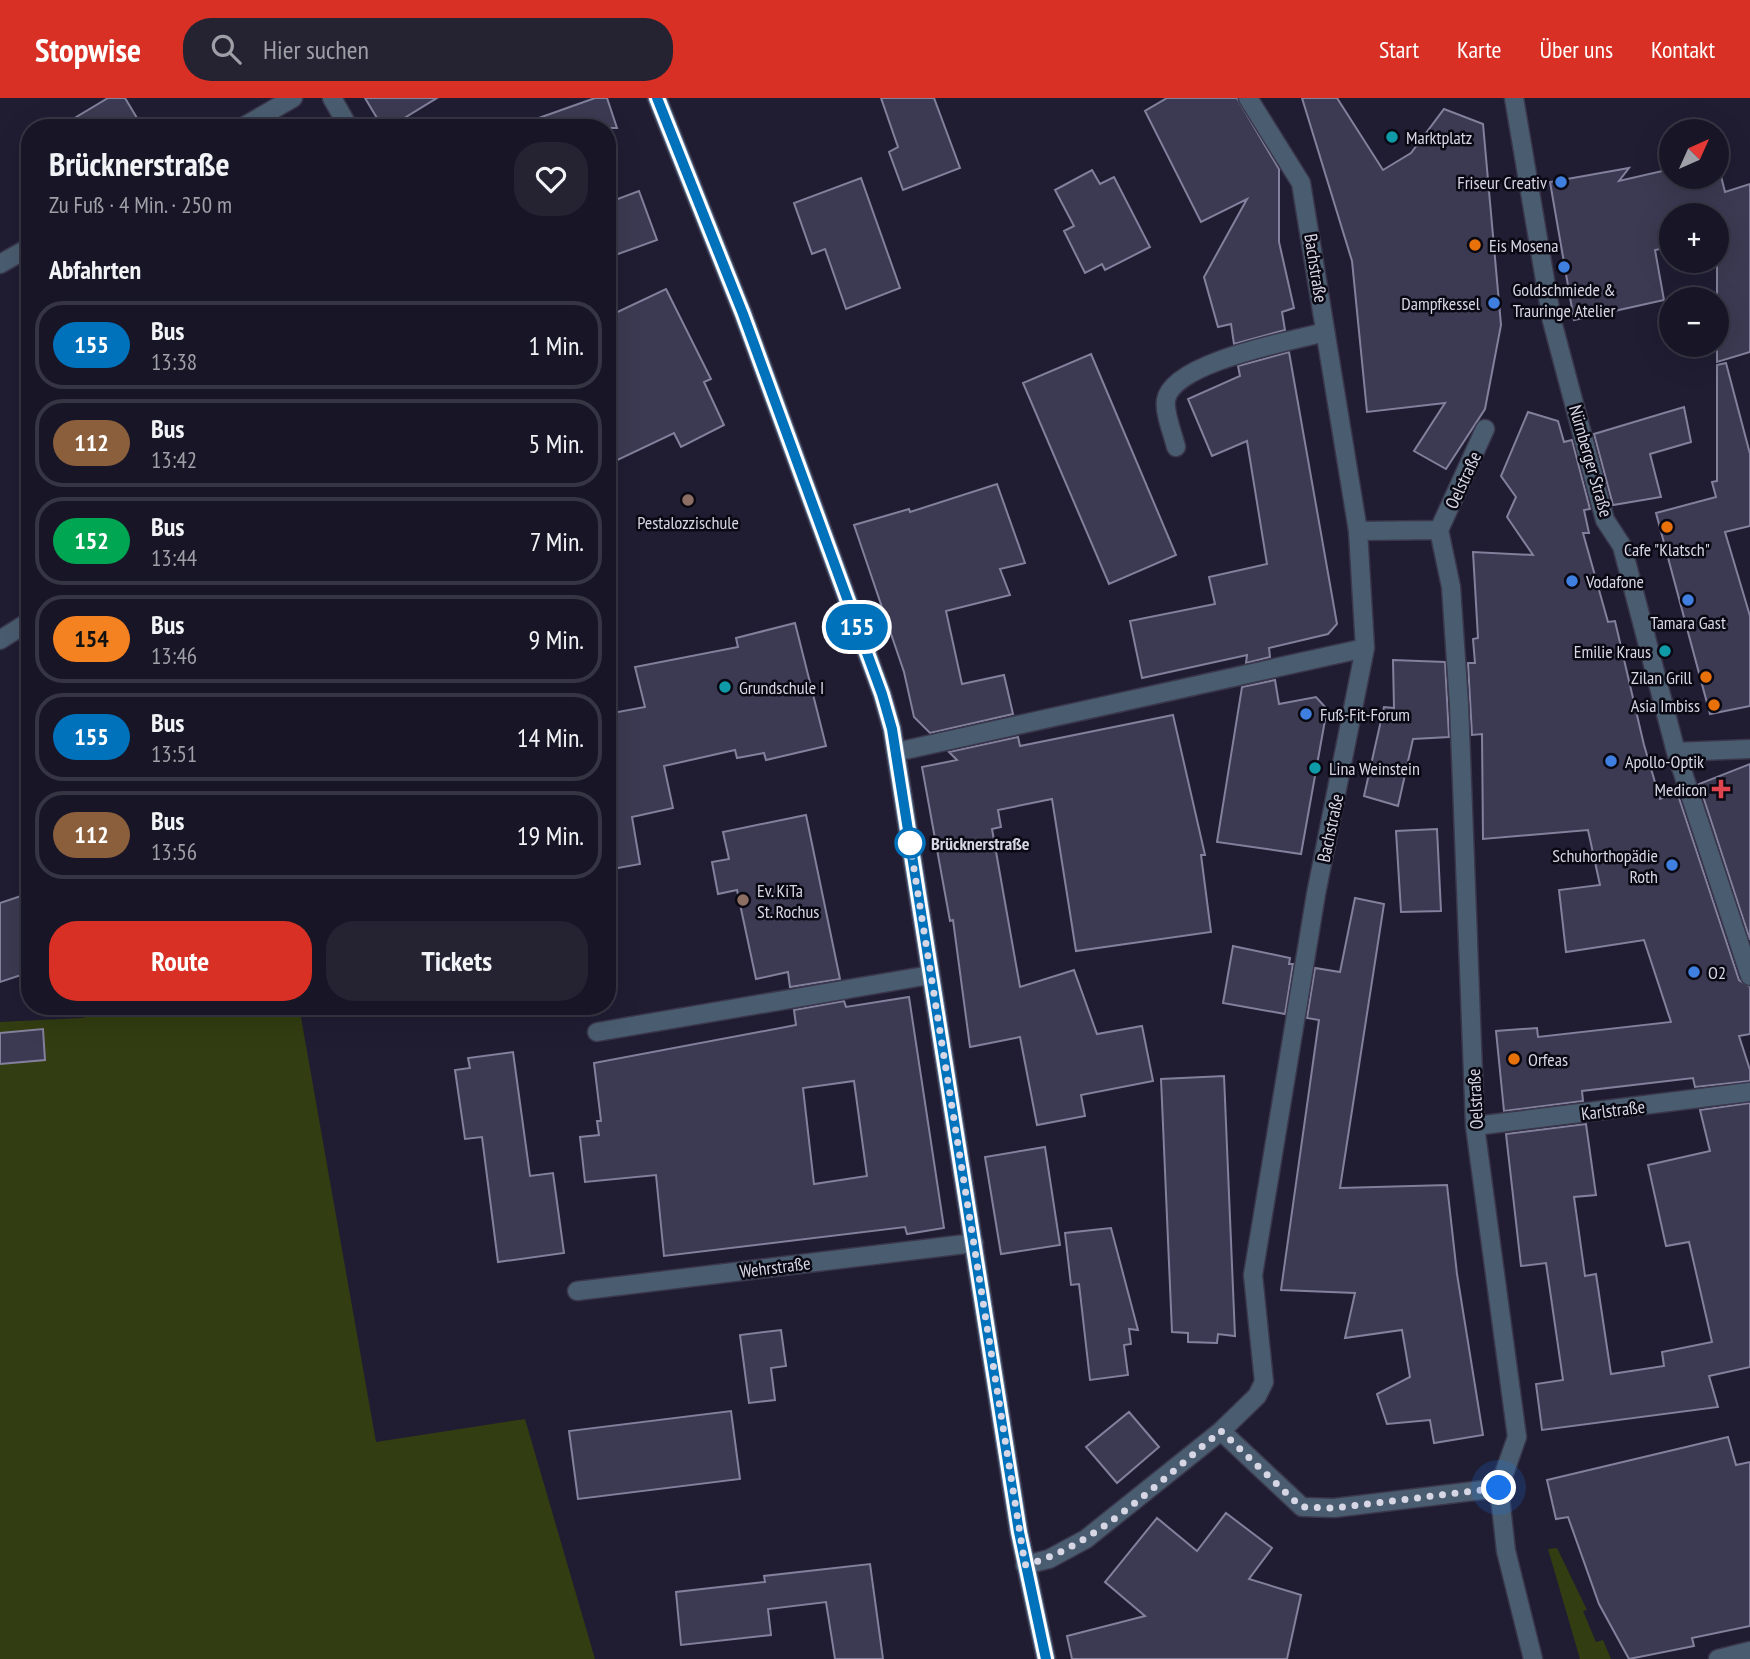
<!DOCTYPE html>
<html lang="de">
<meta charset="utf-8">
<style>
body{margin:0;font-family:"PT Sans Narrow",sans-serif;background:#252332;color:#f1f3f6;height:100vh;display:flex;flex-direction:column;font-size:26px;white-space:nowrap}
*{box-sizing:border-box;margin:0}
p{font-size:23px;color:#9f9fa7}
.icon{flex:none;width:38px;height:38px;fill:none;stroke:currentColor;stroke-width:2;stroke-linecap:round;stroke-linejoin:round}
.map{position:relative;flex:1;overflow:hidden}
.panel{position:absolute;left:21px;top:21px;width:595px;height:896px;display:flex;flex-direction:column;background:#181626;border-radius:28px;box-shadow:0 7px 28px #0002,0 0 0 2px #363543}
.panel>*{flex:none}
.badge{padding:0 14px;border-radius:23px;font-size:24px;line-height:46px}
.needle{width:46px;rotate:45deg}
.tools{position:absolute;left:1659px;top:21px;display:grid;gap:14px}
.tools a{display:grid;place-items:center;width:70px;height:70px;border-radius:50%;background:#181626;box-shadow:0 7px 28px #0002,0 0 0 2px #363543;font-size:35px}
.you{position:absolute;width:35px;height:35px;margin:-18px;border:5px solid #fff;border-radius:50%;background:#1a73e8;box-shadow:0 0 0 10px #1a73e833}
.map>.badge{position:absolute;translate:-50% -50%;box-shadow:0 0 0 4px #fff}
h2{padding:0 28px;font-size:26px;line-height:63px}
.round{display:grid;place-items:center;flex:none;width:74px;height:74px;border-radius:28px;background:#252332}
.headline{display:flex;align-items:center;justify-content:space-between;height:119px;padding:0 28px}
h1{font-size:33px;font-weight:800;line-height:52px}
.button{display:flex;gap:14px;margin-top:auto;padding:14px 28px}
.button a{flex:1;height:80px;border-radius:28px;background:#d93025;color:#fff;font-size:28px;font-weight:800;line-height:80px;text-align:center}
.button a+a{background:#252332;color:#f1f3f6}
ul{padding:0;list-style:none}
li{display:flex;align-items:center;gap:21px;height:88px;margin:0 14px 10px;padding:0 14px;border:4px solid #363543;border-radius:28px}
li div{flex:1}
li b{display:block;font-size:26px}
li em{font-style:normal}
li .badge{min-width:77px;font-weight:700;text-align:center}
header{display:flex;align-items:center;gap:42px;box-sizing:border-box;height:98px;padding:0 35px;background:#d93025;color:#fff}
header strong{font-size:33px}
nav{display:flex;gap:38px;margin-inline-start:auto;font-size:24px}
.search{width:490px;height:63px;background:#252332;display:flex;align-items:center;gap:18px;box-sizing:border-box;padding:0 24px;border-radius:28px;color:#9f9fa7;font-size:26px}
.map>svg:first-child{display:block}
</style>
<header>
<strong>Stopwise</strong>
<div class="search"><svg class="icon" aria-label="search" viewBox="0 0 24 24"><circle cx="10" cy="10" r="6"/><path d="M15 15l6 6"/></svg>Hier suchen</div>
<nav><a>Start</a><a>Karte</a><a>Über uns</a><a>Kontakt</a></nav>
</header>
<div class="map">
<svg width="1750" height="1561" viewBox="0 0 1750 1561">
<rect width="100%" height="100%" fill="#201d33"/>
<path fill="#323d11" d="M142,908H299L376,1344L525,1321L595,1561H0V924L81,920Z
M1557,1450L1587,1512L1583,1513L1596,1544L1603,1542L1611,1561H1580L1548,1451Z"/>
<path fill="#3c3a52" stroke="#82809c" stroke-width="2" fill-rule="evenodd" d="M108,0H125L143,30H58Z
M365,0H437L388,30H383Z
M595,0H607L617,30H523L522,26Z
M881,0H934L960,70L903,92L889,54L898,49Z
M1167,0H1237L1279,71V144L1294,210L1282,214L1285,232L1234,246L1231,226L1218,229L1204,179L1247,101L1201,124L1145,13Z
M1302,0H1337L1383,72L1411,55L1444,11L1483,26L1501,227L1485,311L1446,371L1414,353L1445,305L1367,314L1352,163Z
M1717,62L1725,94L1750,86V254L1717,264V117H1671V149L1655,152L1664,202L1574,222L1550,84L1629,70L1619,83L1671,71V79H1717Z
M1092,72L1100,86L1114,79L1150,149L1105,172L1102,166L1085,175L1064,133L1074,128L1055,92Z
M861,80L900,190L846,211L825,151L812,156L794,105Z
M639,93L657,142L607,160V105Z
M666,191L711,281L704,284L724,327L681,349L674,335L607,367V219Z
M1289,254L1337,526L1328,536L1269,550L1270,559L1246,565L1247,557L1142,580L1130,523L1215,506L1209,479L1267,466L1247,343L1212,358L1188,301L1240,278L1238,268Z
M1091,256L1176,457L1109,486L1023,285Z
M1726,265L1750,356V428L1725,434L1750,518V608L1710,616L1656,415L1716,399L1712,384L1717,383V267Z
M1684,309L1691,344L1650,356L1661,399L1613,407L1594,336Z
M1528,314L1558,323L1564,344L1572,342L1590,411L1584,412L1589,435H1583L1608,524L1615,523L1644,647L1660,701L1677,694L1739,882L1750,889V936L1739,938L1750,972V983L1695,989L1693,980L1582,993L1583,1003L1504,1013L1496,933L1537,930L1538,939L1671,924L1644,842L1566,854L1559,792L1600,787L1588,732L1483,741L1482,636L1472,637L1468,565H1475L1473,541L1478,540L1473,454L1533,457L1507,419L1516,399L1501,378Z
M997,386L1025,465L1000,471L1010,497L946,513L962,586L1004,577L1013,616L930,635L914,619L904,574L854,427L909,411L910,414Z
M795,525L826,648L766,662L764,655L737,660L735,652L664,668L673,710L632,719L640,766L607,772V616L645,609L635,569L738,549L736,540Z
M1393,562L1445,564L1449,639L1413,641L1398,708L1364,698L1384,609L1394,610Z
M1275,582L1279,606L1316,599L1327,611L1301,756L1217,744L1242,589Z
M1173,617L1205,757H1201L1211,834L1076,853L1052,701L998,712L1001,729L992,731L1020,889L1074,872L1097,936L1142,928L1153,983L1081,997L1085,1018L1037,1027L1020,939L970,949L953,822L950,823L922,669L957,662L949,654L1018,639L1020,648Z
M1750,666V842L1699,686Z
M806,717L840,881L790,889L788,874L756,881L737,792L718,796L712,764L729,761L723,734Z
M1437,731L1441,813L1401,814L1396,733Z
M30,795V874L0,884V805Z
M1355,800L1384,806L1340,1090L1447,1087L1457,1176L1483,1337L1434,1345L1430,1322L1387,1326L1377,1296L1410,1279L1402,1232L1345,1240L1355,1195L1281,1192L1319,922L1307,920L1315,870L1340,874Z
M1233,848L1290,860L1289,866H1293L1285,916L1223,905Z
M909,899L944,1130L907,1136L905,1129L664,1158L656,1077L585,1084L580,1039L599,1037L597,1023H601L594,965L796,927L794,912L844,903L846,909ZM854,983L867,1078L814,1086L803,990Z
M43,931L45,962L0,966V935Z
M513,954L530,1078L553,1075L564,1155L498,1164L482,1039L465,1041L455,972L470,970L468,960Z
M1224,978L1235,1238L1218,1236L1217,1245L1188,1244V1235L1172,1234L1161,981Z
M1750,1005V1269L1709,1278L1718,1309L1542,1332L1536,1286L1563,1282L1546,1165L1521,1168L1506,1036L1586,1026L1596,1097L1574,1099L1585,1178L1596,1176L1611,1276L1664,1268L1662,1254L1712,1244L1689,1144L1666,1148L1648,1067L1710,1053L1700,1012Z
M1045,1049L1060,1147L1001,1156L985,1059Z
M1111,1130L1138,1232L1129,1231L1131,1246L1124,1247L1128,1277L1090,1282L1079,1186L1071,1187L1065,1135Z
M781,1232L786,1268L771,1270L775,1302L749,1305L740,1237Z
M731,1313L740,1381L578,1401L569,1333Z
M1129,1314L1159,1349L1117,1385L1086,1349Z
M1728,1339L1736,1367L1750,1364V1528L1692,1540L1694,1548L1629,1561L1599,1506L1568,1419L1556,1421L1547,1382Z
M1226,1415L1272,1450L1249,1481L1301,1497L1287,1561H1072L1067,1538L1145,1518L1105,1484L1157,1420L1197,1453Z
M870,1466L883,1561H835L826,1504L768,1511L771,1537L681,1547L676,1494L765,1484L764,1478Z"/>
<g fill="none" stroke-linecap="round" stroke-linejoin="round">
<defs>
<path id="lane" d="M332,0L349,30
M1176,349C1173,336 1164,315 1166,302C1172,264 1292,243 1325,234
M597,934L930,877"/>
<path id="street" d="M1514,0L1552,223L1605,422L1622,448L1676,654L1750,878
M241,30L293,0
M0,166L30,149
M1485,331L1439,432L1451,489L1459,606L1475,1028L1517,1339L1499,1390L1506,1453L1533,1561
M1358,433L1439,432
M0,542L30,523
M896,654L1365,550
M1676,654L1750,651
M1475,1028L1750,994
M577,1193L974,1145
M1221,1333L1302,1409L1334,1410L1499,1390
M1025,1467L1049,1461L1086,1441L1221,1333L1257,1298L1264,1284L1253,1177L1316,796L1365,550L1358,433L1301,85L1248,0
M1718,1561L1750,1553"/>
<path id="secondary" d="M657,0L743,216L882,596L892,631L1019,1434L1046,1561"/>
</defs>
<use href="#lane" stroke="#3a374c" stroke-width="21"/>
<use href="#street" stroke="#3a374c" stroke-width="21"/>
<use href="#secondary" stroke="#3a374c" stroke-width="21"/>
<use href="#lane" stroke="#4a5d70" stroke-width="18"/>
<use href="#street" stroke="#4a5d70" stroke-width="18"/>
<use href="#secondary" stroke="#607e9d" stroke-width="18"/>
</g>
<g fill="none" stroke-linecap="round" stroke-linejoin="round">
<defs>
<path id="line" d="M657,0L743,216L882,596L892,631L1019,1434L1046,1561"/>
</defs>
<use href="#line" stroke="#fff" stroke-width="16"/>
<use href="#line" stroke="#0072bc" stroke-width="10"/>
<path stroke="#d7d6e5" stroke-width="7" stroke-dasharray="0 12.6" d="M910,745L908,733L1025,1467C1094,1450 1165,1378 1221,1333L1301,1409L1334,1410L1499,1390"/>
</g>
<g fill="#0f9aa8" stroke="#0a0913" stroke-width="2.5">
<circle cx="1392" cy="39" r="7"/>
<circle cx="1665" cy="553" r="7"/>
<circle cx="725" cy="589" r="7"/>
<circle cx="1315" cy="670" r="7"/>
</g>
<g fill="#3f7fe0" stroke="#0a0913" stroke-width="2.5">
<circle cx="1561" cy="84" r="7"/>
<circle cx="1564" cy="169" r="7"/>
<circle cx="1494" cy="205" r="7"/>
<circle cx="1572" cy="483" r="7"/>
<circle cx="1688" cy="502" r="7"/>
<circle cx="1306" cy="616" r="7"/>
<circle cx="1611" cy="663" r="7"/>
<circle cx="1672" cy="767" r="7"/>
<circle cx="1694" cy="874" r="7"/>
</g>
<g fill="#e8710a" stroke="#0a0913" stroke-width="2.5">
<circle cx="1475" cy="147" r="7"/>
<circle cx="1667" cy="429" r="7"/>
<circle cx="1706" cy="579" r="7"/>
<circle cx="1714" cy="607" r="7"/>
<circle cx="1514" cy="961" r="7"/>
</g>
<g fill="#8d6e63" stroke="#0a0913" stroke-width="2.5">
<circle cx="688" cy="402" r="7"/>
<circle cx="743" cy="802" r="7"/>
</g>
<path fill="#e0444e" stroke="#0a0913" stroke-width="2.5" d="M1717.5 680.5h7v7h7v7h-7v7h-7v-7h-7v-7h7z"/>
<circle fill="#fff" stroke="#0072bc" stroke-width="3.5" cx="910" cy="745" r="14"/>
<g text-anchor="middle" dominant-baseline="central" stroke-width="5" stroke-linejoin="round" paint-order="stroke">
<g font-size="18" fill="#d7d6e5" stroke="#0a0913" text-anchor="start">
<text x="1406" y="39">Marktplatz</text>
<text x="1547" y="84" text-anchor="end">Friseur Creativ</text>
<text x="1489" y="147">Eis Mosena</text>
<text x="1564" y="191" text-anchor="middle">Goldschmiede &amp;<tspan x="1564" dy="21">Trauringe Atelier</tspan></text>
<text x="1480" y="205" text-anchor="end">Dampfkessel</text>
<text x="688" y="424" text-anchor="middle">Pestalozzischule</text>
<text x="1667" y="451" text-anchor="middle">Cafe "Klatsch"</text>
<text x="1586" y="483">Vodafone</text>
<text x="1688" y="524" text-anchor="middle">Tamara Gast</text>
<text x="1651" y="553" text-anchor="end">Emilie Kraus</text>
<text x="1692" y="579" text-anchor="end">Zilan Grill</text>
<text x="739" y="589">Grundschule I</text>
<text x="1700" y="607" text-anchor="end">Asia Imbiss</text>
<text x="1320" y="616">Fuß-Fit-Forum</text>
<text x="1625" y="663">Apollo-Optik</text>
<text x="1329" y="670">Lina Weinstein</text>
<text x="1707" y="691" text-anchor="end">Medicon</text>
<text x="1658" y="757" text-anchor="end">Schuhorthopädie<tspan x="1658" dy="21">Roth</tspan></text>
<text x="757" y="792">Ev. KiTa<tspan x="757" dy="21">St. Rochus</tspan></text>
<text x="1708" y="874">O2</text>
<text x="1528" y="961">Orfeas</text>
</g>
<g font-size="18" fill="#d7d6e5" stroke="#0a0913">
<text transform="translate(1316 170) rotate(81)">Bachstraße</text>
<text transform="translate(1591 363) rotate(74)">Nürnberger Straße</text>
<text transform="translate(1463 382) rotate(-65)">Oelstraße</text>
<text transform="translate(1330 730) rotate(-78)">Bachstraße</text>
<text transform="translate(1475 1001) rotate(-93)">Oelstraße</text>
<text transform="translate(1613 1012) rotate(-7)">Karlstraße</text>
<text transform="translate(775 1169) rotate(-7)">Wehrstraße</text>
</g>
<g font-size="18" font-weight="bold" fill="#d7d6e5" stroke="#0a0913" text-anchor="start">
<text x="931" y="745">Brücknerstraße</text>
</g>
</g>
</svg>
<div class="tools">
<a><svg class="needle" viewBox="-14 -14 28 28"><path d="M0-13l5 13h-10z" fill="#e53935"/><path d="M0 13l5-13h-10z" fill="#9f9fa7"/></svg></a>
<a>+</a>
<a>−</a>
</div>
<div class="you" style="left:1499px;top:1390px"></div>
<b class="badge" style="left:857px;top:529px;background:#0072bc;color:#fff">155</b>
<section class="panel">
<div class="headline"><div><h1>Brücknerstraße</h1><p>Zu Fuß · 4 Min. · 250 m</p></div><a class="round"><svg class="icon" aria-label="heart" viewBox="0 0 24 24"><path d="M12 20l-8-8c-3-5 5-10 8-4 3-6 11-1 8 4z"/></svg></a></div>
<h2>Abfahrten</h2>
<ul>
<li><span class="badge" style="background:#0072bc;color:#fff">155</span><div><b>Bus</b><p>13:38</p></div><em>1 Min.</em></li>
<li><span class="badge" style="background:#8b5e3c;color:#fff">112</span><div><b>Bus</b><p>13:42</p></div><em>5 Min.</em></li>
<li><span class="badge" style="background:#00a651;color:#fff">152</span><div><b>Bus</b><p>13:44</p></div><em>7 Min.</em></li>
<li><span class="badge" style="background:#f58220;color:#111">154</span><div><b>Bus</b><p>13:46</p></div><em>9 Min.</em></li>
<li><span class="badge" style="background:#0072bc;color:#fff">155</span><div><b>Bus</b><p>13:51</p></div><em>14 Min.</em></li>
<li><span class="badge" style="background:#8b5e3c;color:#fff">112</span><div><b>Bus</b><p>13:56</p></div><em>19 Min.</em></li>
</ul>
<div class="button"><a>Route</a><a>Tickets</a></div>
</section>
</div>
